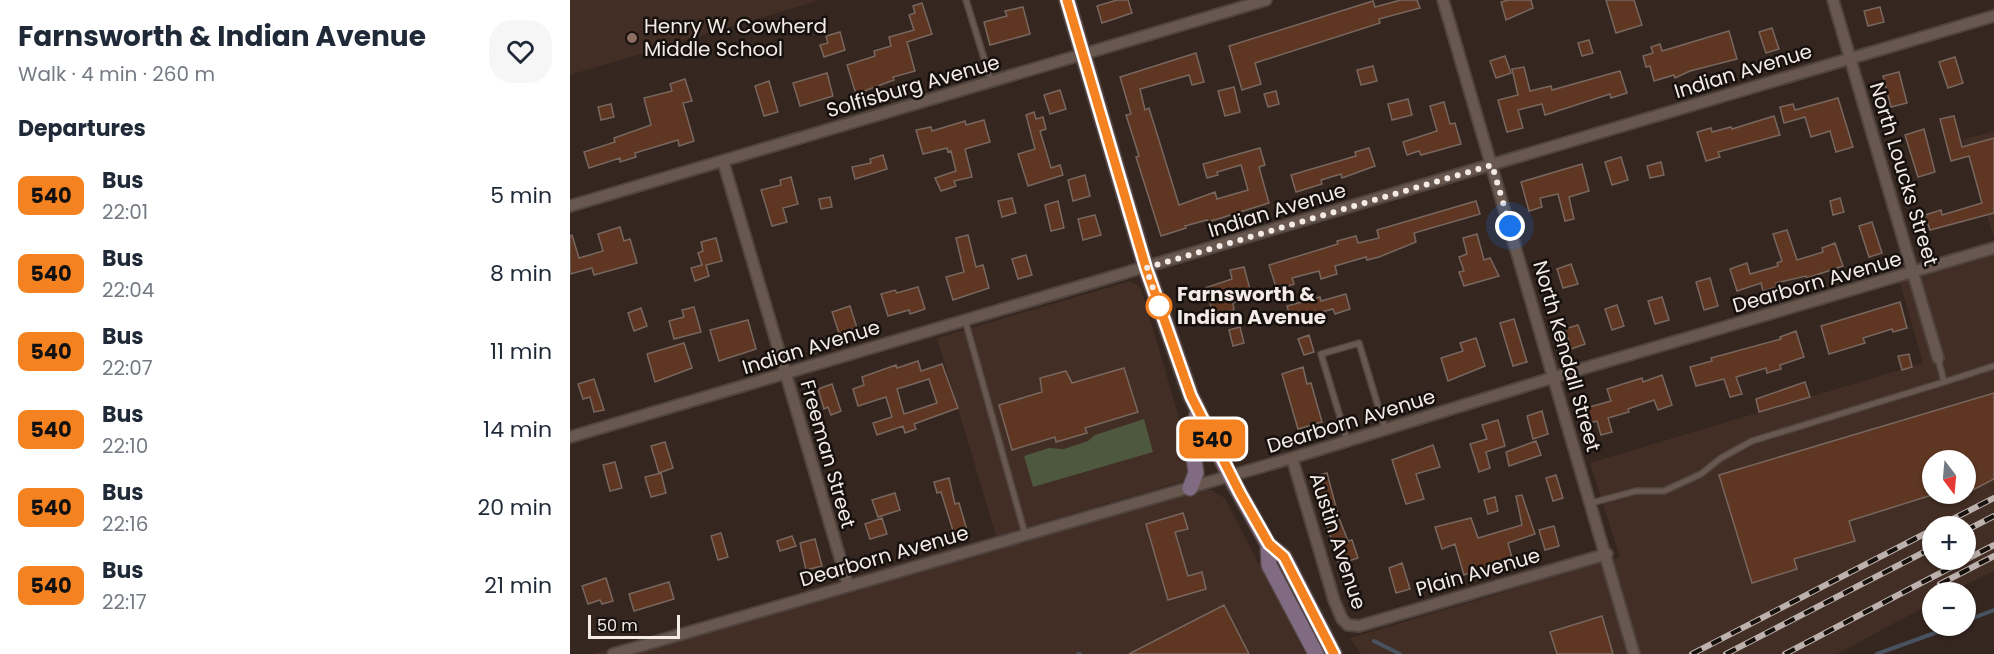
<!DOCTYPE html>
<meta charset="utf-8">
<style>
body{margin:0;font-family:Poppins,sans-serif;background:#f6f6f7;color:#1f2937;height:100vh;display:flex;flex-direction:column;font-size:22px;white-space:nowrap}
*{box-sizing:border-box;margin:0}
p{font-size:20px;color:#747a83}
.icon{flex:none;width:33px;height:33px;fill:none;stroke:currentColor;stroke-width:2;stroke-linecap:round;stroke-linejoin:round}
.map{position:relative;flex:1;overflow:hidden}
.drawer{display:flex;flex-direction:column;background:#fff;width:570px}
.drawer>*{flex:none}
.badge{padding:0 12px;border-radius:9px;font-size:21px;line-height:39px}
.needle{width:39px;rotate:164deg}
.tools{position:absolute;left:1352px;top:450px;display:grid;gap:12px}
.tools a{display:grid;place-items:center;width:54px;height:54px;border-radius:50%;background:#fff;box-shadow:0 2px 4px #0004;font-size:30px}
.scale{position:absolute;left:18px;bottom:15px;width:92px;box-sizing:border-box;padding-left:6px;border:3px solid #f4eae6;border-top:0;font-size:16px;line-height:21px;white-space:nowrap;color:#f4eae6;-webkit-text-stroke:4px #17110e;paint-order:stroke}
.you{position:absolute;width:30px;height:30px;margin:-15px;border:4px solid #fff;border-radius:50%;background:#1a73e8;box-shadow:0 0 0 9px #1a73e833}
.map>.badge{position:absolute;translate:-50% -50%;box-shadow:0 0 0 3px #fff}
h2{padding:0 18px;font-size:22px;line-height:54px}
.round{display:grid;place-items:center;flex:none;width:63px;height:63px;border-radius:24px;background:#f6f6f7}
.overview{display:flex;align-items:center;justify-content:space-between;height:102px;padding:0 18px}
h1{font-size:28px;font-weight:700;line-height:45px}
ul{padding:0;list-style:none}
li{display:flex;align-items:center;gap:18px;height:78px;padding:0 18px}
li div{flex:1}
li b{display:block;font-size:22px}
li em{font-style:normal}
li .badge{min-width:66px;font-weight:700;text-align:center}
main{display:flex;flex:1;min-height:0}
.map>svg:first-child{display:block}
</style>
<main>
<section class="drawer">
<div class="overview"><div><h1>Farnsworth &amp; Indian Avenue</h1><p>Walk · 4 min · 260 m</p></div><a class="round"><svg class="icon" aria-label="heart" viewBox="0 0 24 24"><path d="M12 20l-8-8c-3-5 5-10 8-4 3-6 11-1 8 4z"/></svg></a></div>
<h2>Departures</h2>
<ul>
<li><span class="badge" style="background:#f58220;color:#111">540</span><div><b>Bus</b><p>22:01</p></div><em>5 min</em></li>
<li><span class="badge" style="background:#f58220;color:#111">540</span><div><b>Bus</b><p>22:04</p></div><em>8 min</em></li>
<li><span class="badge" style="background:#f58220;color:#111">540</span><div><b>Bus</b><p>22:07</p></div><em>11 min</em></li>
<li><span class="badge" style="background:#f58220;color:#111">540</span><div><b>Bus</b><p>22:10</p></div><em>14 min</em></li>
<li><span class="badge" style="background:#f58220;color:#111">540</span><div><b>Bus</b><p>22:16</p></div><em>20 min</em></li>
<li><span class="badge" style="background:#f58220;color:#111">540</span><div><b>Bus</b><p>22:17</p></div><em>21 min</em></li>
</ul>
</section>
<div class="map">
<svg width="1424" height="654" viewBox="0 0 1424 654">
<rect width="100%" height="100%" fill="#35261f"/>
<path fill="#422e24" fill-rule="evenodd" d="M0,0H250L0,75Z
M1424,131V238L1393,140Z
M1424,240V571L1381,592H1362V603L1267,654H791L780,638L1050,557L1020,463L1353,363L1326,269ZM1362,460H1395V494H1362ZM1362,526H1395V560H1362Z
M560,281L571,288L621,459L618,474L611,482L426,536L367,338Z
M631,490H641L655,498L735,654H23L321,566L395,560Z"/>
<path fill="#4e583f" d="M574,419L583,452L463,487L454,456L479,448L494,449L518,441L525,435Z"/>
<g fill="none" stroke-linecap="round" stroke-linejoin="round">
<path stroke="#495260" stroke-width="4" d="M1395,621L1424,610
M804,641L830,654
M508,654H510
M1307,654L1384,626"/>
</g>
<path fill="#5e3622" stroke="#78675f" stroke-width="1.5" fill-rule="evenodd" d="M547,0H558L562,13L532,23L527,6Z
M831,0H847L850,8L809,19L810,23L685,63L691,84L672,90L659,46L803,1L805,7Z
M939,0H961L963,8L936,20L931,2Z
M1036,0H1064L1072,25L1046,33Z
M352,3L362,34L337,42L345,71L323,77L324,80L286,94L277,65L305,56L304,51L321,46L319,37L344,30L339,15L345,13L343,6Z
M453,7L460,34L420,45L414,22L437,16L435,11Z
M1310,7L1314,22L1298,26L1294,11Z
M1202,28L1209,49L1196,53L1189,32Z
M1159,31L1167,59L1120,71L1105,78L1104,75L1084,81L1080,66L1076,67L1073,56L1083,53L1081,47L1090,44L1092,51Z
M270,32L275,50L254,57L250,45L258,43L256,36Z
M1019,40L1023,53L1012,56L1008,43Z
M626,53L634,82L622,85L619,75L570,89L575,110L579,108L609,205L645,192L647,199L678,190L671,165L647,172L648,175L637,178L633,164L690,148L695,165L689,167L699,203L638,222L637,220L615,226L616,228L591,236L566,157L569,156L556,115L561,114L550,77Z
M935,56L941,73L926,78L920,61Z
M1385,57L1393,83L1378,88L1369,62Z
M803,66L807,81L791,85L787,70Z
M954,67L960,91L981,86L982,90L1050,71L1057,93L1041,98L1040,94L975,115L972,104L948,110L953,128L937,132L928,100L948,95L942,69Z
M1329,72L1337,103L1321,107L1313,76Z
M257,73L263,96L230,106L223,83Z
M115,79L122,101L113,103L124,141L109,146L108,140L65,153L66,157L50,162V158L19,168L14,152L45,142L44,138L81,125L74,98L102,91L100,84Z
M199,81L208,112L194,116L185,86Z
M664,87L670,112L655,116L648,91Z
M490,90L496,109L480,114L474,95Z
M706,91L709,104L698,107L694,94Z
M1268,98L1283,147L1266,152L1260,131L1241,137L1235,117L1214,123L1210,107L1223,104L1225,110Z
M838,99L842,115L822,120L818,104Z
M874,102L880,124L885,123L891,144L851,155L849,151L837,155L833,142L867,131L860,106Z
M41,104L44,117L31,120L28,107Z
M464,112L466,119L473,117L476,129L470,131L481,168L490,165L493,175L458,186L448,154L465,149L456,115Z
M1204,116L1210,135L1148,152L1150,157L1136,161L1127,132L1141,128L1142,132L1161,127L1162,129Z
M1384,116L1392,147L1424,138V213L1360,230L1355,215L1371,210L1372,215L1412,203L1399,156L1381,161L1370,119Z
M414,120L420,142L395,149L402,177L384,181L386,186L371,191L365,178L386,171L381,151L378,152L377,148L353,154L346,130L361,127L362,131L395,121L396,125Z
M1354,129L1365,172L1348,177L1335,135Z
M799,148L805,166L772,178L771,174L751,180L752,184L726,192L721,175L786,156L785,152Z
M313,155L317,169L285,179L282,167L301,163L300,159Z
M1051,157L1058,180L1042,185L1035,162Z
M1091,162L1094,175L1080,178L1077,166Z
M1012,164L1019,191L999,197L1004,219L995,221L988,194L970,198L972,207L959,211L951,182Z
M515,175L520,196L503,201L498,180Z
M221,177L228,204L213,208L217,222L202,226L191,190L211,185L210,180Z
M260,197L262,207L251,209L249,199Z
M442,198L446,213L432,217L428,201Z
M1270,198L1274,212L1263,215L1260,201Z
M488,201L494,228L481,231L475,205Z
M906,201L910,214L844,233L846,242L809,257L797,260L796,257L765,266L767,274L751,279L749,271L722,278L724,284L707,290L699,265L768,244L767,241L786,236L788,243L809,238L807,230Z
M525,215L531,235L513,240L508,219Z
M1302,222L1312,253L1299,257L1289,226Z
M50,227L54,241L60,239L67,263L24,275L22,268L0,274V236L2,235L9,258L33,251L28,234Z
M1217,230L1227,260L1253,252L1252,248L1265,243L1273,266L1237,278L1236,276L1206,283L1207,287L1193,291L1191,283L1167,291L1160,269L1177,263L1180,274L1208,266L1207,263L1212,261L1203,234Z
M907,234L914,260L920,258L929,276L894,286L889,272L894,271L889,257L897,254L893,238Z
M398,235L406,267L413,265L419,288L383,300L376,277L394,272L386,238Z
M146,238L152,261L136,265L139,276L125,281L121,268L132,265L128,253L133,251L131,242Z
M456,255L462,275L448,279L442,259Z
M1001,264L1008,284L993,288L987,269Z
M674,267L682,297L663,303L664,310L644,316L635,288L662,279L660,270Z
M1140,278L1148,306L1134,310L1126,282Z
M348,287L355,309L340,314L339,310L318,316L311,294L325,290L327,293Z
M776,294L780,309L765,314L763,309L721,320L717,306L750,297L751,301Z
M1092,297L1099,320L1085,324L1078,301Z
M1330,302L1337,328L1323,332L1322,329L1293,338L1295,343L1259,354L1251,326Z
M1047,305L1054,326L1042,330L1035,309Z
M280,306L287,328L269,333L262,312Z
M124,307L131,332L104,339L99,321L114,317L112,310Z
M71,308L77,326L64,331L58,313Z
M944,319L957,362L943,366L930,323Z
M178,320L186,349L149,361L140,330Z
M1008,325L1015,344L1001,349L995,329Z
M670,327L674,343L663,346L659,330Z
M1226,331L1234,357L1210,365L1211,369L1197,373L1196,368L1166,377L1172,394L1160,397L1154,379L1126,386L1120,367L1142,361L1141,358L1211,339L1210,337Z
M739,335L744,352L734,355L728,339Z
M906,338L915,366L878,381L871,358L893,351L890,343Z
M114,343L122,368L85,382L77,354Z
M1339,354L1342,367L1332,370L1328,356Z
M348,361L351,371L372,364L388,408L344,424L346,429L335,433L333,426L307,435L303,423L322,417L316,397L288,406L283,389L294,385L292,377L326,365L327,368ZM359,379L367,403L334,414L327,389Z
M733,367L737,384L741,383L752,422L728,429L712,374Z
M554,368L568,412L515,428L517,433L486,442L485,437L442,450L429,405L472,392L470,378L496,371L502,383Z
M1092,375L1102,405L1088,410L1084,400L1058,409L1059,412L1038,418L1042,432L1031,435L1027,421L1020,423L1016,408L1041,401L1037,389L1072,378L1073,382Z
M24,379L34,410L24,412L20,397L13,399L8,384Z
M1235,382L1240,397L1189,412L1186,399Z
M262,384L271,411L261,415L258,407L254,409L248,389Z
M1424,393V479L1395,494V460H1362V495L1279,521L1285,541L1224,559L1227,569L1182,583L1149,475Z
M972,411L978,434L963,439L957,416Z
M928,420L935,446L916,452L920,468L909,472L900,444L917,439L912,425Z
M966,441L971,455L939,466L936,452Z
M95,442L103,468L89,473L81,446Z
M863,445L870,467L846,474L854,499L836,504L822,460Z
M45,462L52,488L40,491L33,465Z
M91,473L96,493L81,497L75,477Z
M757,473L769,518L778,541L782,540L788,558L769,564L742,477Z
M986,475L993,498L983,501L976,478Z
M379,478L385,504L389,503L397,530L384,534L371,492L367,493L364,482Z
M325,493L330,510L308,517L302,500Z
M952,495L965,534L938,543L943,562L931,566L930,562L894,575L885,544L872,549L865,527L901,518L908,538L952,525L946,496Z
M925,497L928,511L918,514L914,500Z
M613,513L618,529L605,532L618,576L632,572L636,589L598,600L576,524Z
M312,518L317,534L300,539L295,524Z
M984,526L989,546L975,550L969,530Z
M151,533L158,557L148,560L141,536Z
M222,536L226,546L210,551L207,541Z
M245,539L252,566L236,570L230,543Z
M832,563L840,589L826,593L819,568Z
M36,578L43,601L32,604L30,600L18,604L12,586Z
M99,582L104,599L64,611L59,594Z
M654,605L679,654H559Z
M1032,616L1043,654H987L980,632Z"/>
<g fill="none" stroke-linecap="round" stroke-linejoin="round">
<defs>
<path id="service" d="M396,0L421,81
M395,320L455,534
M1368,358L1374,382L1424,366
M777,440L751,354L789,343L815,429
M1021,503L1066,491H1094L1131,474L1151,458L1182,441L1374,382"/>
<path id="minor" d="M873,0L1064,654
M1263,0L1368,358
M153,161L278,585
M0,206L696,0
M0,437L1424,16
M722,458L764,600L772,619L778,625L789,626L1037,554
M43,654L722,458L1001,372L1424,248"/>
<path id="secondary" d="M497,0L576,268L621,396L660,476L698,544L714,557L764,654
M620,488L626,473L621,439L628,411
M698,544L699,565L746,654"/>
</defs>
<use href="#service" stroke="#50443e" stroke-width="8"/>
<use href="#minor" stroke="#50443e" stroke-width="14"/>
<use href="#secondary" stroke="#50443e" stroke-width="18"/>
<use href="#service" stroke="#685850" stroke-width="5"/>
<use href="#minor" stroke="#685850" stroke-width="10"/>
<use href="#secondary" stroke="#816b82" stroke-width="15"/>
<defs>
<path id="rail" d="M1369,526L1424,498
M1395,531L1424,516
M1370,584L1424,556
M1122,654L1362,530
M1156,654L1362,548
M1215,654L1424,545"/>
</defs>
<use href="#rail" stroke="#bcb1ac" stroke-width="6"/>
<use href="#rail" stroke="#17110e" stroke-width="4" stroke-dasharray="11" stroke-linecap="butt"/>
</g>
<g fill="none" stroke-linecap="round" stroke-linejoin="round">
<defs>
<path id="line" d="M497,0L576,268L621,396L670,493L699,544L714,557L764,654"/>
</defs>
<use href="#line" stroke="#fff" stroke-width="14"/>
<use href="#line" stroke="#f58220" stroke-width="9"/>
<path stroke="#f4eae6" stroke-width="6" stroke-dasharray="0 10.8" d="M589,306L591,312L576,268L922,165L940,226"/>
</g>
<circle fill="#8d6e63" stroke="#17110e" stroke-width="2" cx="62" cy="38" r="6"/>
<circle fill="#fff" stroke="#f58220" stroke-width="3" cx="589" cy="306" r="12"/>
<g text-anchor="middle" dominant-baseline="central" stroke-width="5" stroke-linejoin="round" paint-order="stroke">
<g font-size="20" fill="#f4eae6" stroke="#17110e" text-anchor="start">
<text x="74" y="26">Henry W. Cowherd<tspan x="74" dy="23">Middle School</tspan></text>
</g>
<g font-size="20" fill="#f4eae6" stroke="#17110e">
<text transform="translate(1173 71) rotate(-17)">Indian Avenue</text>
<text transform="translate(343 86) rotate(-16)">Solfisburg Avenue</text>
<text transform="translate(1334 174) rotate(73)">North Loucks Street</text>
<text transform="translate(707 210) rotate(-17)">Indian Avenue</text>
<text transform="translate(1247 282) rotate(-16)">Dearborn Avenue</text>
<text transform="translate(241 347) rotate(-17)">Indian Avenue</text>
<text transform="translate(997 356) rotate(74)">North Kendall Street</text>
<text transform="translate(781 421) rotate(-17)">Dearborn Avenue</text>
<text transform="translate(258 454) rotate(74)">Freeman Street</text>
<text transform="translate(768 541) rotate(72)">Austin Avenue</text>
<text transform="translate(314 556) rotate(-16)">Dearborn Avenue</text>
<text transform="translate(908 572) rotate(-16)">Plain Avenue</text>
</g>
<g font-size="20" font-weight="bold" fill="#f4eae6" stroke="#17110e" text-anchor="start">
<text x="607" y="294">Farnsworth &amp;<tspan x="607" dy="23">Indian Avenue</tspan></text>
</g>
</g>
</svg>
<div class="tools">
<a><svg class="needle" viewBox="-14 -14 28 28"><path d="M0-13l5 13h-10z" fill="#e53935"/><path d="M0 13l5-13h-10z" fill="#747a83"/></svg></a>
<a>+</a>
<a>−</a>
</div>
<div class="scale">50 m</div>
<div class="you" style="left:940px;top:226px"></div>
<b class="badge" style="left:642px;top:439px;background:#f58220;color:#111">540</b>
</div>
</main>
